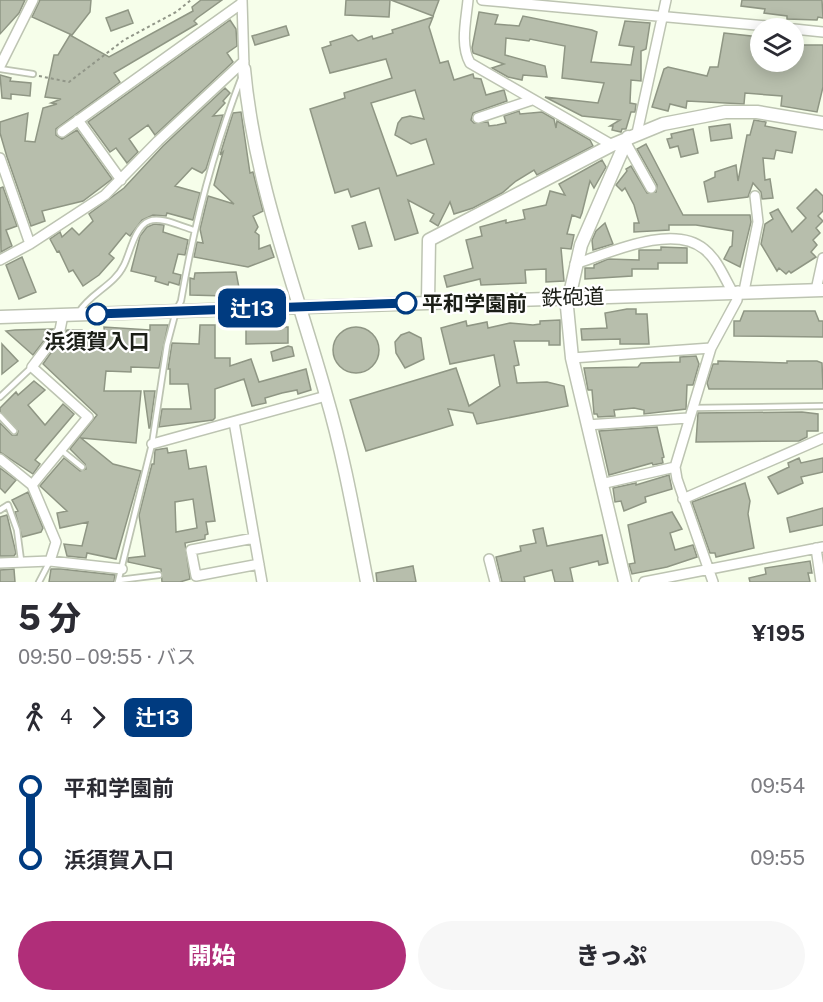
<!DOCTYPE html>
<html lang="ja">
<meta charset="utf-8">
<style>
body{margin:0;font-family:"Public Sans","Noto Sans JP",sans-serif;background:#f7f7f7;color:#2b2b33;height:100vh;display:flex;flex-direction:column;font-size:22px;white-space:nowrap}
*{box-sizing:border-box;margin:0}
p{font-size:20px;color:#7c7c81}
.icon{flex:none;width:33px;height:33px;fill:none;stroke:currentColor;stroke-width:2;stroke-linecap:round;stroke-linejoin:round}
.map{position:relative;height:582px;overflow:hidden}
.panel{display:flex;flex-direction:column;background:#fff;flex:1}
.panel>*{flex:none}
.badge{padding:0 12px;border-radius:9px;font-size:21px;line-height:39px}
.fabs{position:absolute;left:750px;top:18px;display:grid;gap:12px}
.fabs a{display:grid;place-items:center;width:54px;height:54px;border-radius:50%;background:#fff;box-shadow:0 3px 15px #0003;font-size:30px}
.map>.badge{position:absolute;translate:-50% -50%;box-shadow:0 0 0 3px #fff}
.legs{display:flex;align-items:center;gap:9px;height:66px;padding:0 18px;font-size:20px}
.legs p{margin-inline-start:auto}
.head{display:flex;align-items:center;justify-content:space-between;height:102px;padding:0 18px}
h1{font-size:33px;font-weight:800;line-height:45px}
.action{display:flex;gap:12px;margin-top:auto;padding:12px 18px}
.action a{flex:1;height:69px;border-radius:36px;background:#b02e79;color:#fff;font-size:24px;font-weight:800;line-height:69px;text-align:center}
.action a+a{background:#f7f7f7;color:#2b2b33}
ul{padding:0 18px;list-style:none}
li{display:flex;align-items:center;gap:21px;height:72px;font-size:22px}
li i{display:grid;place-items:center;width:9px;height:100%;margin:0 8px;background:currentColor}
li i::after{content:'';width:15px;height:15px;margin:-8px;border:4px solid;border-radius:50%;background:#fff}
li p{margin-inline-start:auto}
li:first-child i{background:linear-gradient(#0000 50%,currentColor 0)}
li:last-child i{background:linear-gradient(currentColor 50%,#0000 0)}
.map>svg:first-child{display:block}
</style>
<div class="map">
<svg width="823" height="582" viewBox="0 0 823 582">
<rect width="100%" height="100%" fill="#f6feea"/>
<path fill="#b7beac" stroke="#8f9684" stroke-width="1.5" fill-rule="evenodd" d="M0,0H25L19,13L0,34Z
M40,0H91L90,12L72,35L32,17Z
M201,0H222L197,18L194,21L197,24L114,73L120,82L56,129V135L62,139L77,130L112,179L83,201L42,211L45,221L31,226L7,157L0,133V122L28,113L25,141L35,142L43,108L57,104L51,103L61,99L45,97L54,55H58L70,35L109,57L193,11L192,7Z
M346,0H390L389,17L345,15Z
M391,0H439L433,16Z
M742,0H822L823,18L818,17L817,20L787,19V16L764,13L765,9L741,6Z
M128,10L133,23L111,31L106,18Z
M479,12L498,15L495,24L519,26L523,16L592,30L597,32L591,62L631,65L634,47L619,45L625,21L650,23L646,49L641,51V81L631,80L630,103L636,104L635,112H631L626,129H622L621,132L612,130L613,126H610L620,120L582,116L545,97L598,103L604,83L562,78L565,46L530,39L529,41L506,38L505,55L545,66L547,77L523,75L522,80L508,77L492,68L504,64L473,53L472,48Z
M433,17L429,27L440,63L448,61L454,80L473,74L474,78L481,79L486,95L504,90L507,101L473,113L471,120L474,123L488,122L489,126L497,125L506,123L504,116L519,111L520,114L542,112L554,119L556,128L557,121L590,140L593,146L537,175L534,170L516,181L502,193L473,208L454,214L450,202L438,226L430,221L434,214L408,200L418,233L395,240L379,188L351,197L348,189L335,193L310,109L345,98L344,93L392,78L386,59L330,73L322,48L331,45L330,42L352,35L358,41L372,36L373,39L393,33L392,30ZM415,90L424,119L410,116L402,118L398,123L395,135L411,144L426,139L434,164L397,176L371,103Z
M230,20L236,29L237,46L227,53L233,62L155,135L148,125L129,139L138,152L127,163L116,148L110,152L88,122Z
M286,26L289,35L255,45L252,36Z
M724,33L760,37V62H794V45H823V87L817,112L781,106L782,96L745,93L744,104L687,101L686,108L670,104L668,111L652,107L664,69L668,67L707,76L710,67H718Z
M0,75L11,78L10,81L31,83L30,96L11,94V99L2,98Z
M225,88L230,93L223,101L225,103L213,116L223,115L206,169L202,173L192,168L175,186L200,193L193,220L167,213L166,216L153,215L142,220L130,236L126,233L109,254L114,258L99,275L83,286L73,270L69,272L59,251L57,252L50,239L60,232L62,237L72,228L79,235L93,221L89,214L124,188L163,146Z
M241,112L250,173L253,172L263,211L253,216L258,227L255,232L259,235V249L270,245L274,257L248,267L194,257L197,242L203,243L200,229L208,196L234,204L214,185L223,152L220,155L233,113Z
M754,120L766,122L765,126L796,132L792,153L776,150L774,159L763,158L765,180L770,179L773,198L762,199L761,192L753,183L748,197L708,202L704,182L715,177V172L736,165L738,181L747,135H750Z
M730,124L732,138L711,141L709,127Z
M693,129L698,153L681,157L678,146L670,148L667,139L672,138L671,134Z
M646,144L683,215H750L751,222L740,267L724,259L730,247L732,246L733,231L696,225H669V230L634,232V223H639L634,205L625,188L622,191L616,185L627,171L626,169L631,166L647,193L656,192L657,185L637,149Z
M602,160L606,167L594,188L590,181L582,213L580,218L572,215L567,234L574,235L571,249L561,248L564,281L546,282V269L525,270L526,283L481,285L480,279L447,287L444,276L473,268L466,240L482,236L480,227L506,220V223L525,219L523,210L546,205L550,191L565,195L559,184Z
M3,187L17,226L6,230L12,246L1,252L0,188Z
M816,189L823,196V211L818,216L823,221L816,228L820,233L813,240L817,245L811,252L816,257L791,273L789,271L786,274L779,268L777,271L761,244L765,224L773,219L770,213L778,209L792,232L806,218L797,208Z
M365,222L372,246L359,249L352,226Z
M605,223L613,244L593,250L592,240L596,231Z
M154,224L164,225L163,232L188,240L185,255L178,254L173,273L181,275L179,285L169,282L168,285L155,281L156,277L131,271L140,236L147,227Z
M661,247L687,248V263H658V269H632V276L585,279V268H594V265L608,259L639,260V250H661Z
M22,257L36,292L19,299L6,265Z
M236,272L240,293L226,296L190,295V278L194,279L195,273Z
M627,309H636V314H647L649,344H620V339L582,340L581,329L607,328L605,313Z
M744,311H815L819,321H823V337L734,336V321H740Z
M560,320V345H549V341H514L519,365L514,366L517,383L547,382L564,386L568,406L477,424L473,413L448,409L453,425L366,451L350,400L456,368L469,406L500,386L494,355L450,364L441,328L466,321L467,326L487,322L488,328L510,323L533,325L540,324V321Z
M150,325H168L159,368L131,367V372L106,371L104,391H141L136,443L81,438L113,464L141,471L116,559L87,553L86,558L67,556L64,544L82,546L88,522L60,528L57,513L67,511L40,486L64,458L80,471L86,469L85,464L70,449L97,415L43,364L67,330H82L83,339L105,340L104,327L150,330Z
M200,325H215V358H230V366L251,359L259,382L306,369L311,390L298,394L297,390L282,393L265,398L266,403L252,406L244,379L215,389V418L213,420L159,427L162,409H191L188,384H170V369H168L172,343L199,344Z
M333 350a23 23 0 1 1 46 0a23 23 0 1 1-46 0Z
M246,327H288V343L246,344Z
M53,329L33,355L6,331L15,330Z
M409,332L421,338L424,359L405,368L396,353L395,342L401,335Z
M2,344L18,361L2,374Z
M288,346L292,347L294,356L273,361L271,352Z
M696,356L699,364L693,385H687L686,409L644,414V410L634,408L614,410L615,416L598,417L597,414H594L592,390H588L584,368L638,367L641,363L680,362V357Z
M718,361L787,363V361H817L822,363L823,389H709L707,383L713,364H718Z
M34,381L45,390L28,405L45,425L63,404L74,414L35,460L40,464L33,474L0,452V423L12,435H17L18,431L0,412V408L16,392L18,395Z
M144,391H155L150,428H149Z
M802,412L818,414V431H807V437L799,441L696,442L698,413Z
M657,427L664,457L662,458L663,463L653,465L652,463L609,475L599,431Z
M167,448L168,453L186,450L189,469L206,466L215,521L206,522L208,534L205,535V539L185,543L190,579L180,582H162L161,569L128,562V558L145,556L139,515L152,464H154L155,450ZM193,499L197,528L176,532L175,502Z
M799,458L801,463L823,458V472L801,477L803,483L778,494L768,477L789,467L788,463Z
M0,468L16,480L5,493L0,488Z
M669,475L672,489L645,497L646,502L624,511L621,501L615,502L613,488L636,483V485Z
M745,483L750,501L748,514L754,548L716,557L715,553H710L692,502Z
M28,492L43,528L41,532L22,537L15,512L18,511L12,500Z
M823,508V525L790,532L787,518Z
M672,512L682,529L670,533L675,550L693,545L697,557L667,567L632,574L629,564L635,563L628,525Z
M7,515L16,553L14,556H0V517Z
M543,528L547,546L602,535L608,563L599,565L598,561L570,568L573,582H555L552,570L524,577L525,582H502L496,557L521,551L520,546L536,543L533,530Z
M810,561L812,573H808L810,582H750L749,578L766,574L765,568Z
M413,566L416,582H377L376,573Z
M14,569L15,582H0V570Z
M51,569H61L115,575L114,582H49Z"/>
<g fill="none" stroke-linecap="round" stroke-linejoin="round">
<defs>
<path id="service" d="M0,69L33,74
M79,312C90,293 114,286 124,265C130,253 135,226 149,221C161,216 182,227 194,230
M0,397L32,367
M692,408L823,406
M0,416L14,431
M61,450L82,467
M0,510L8,505L17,530L21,560
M119,580L159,575
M39,582L50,561
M118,582L152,444L167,345L176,311L181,301C194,225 214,148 242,76"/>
<path id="minor" d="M242,0L244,67
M468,0C466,21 460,45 470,63L612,145
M482,0L788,28
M794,29L823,32
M0,66L33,0
M478,118L532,100
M78,120L121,180
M62,132L242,3
M637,133L666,0
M626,143L651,188
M0,158L30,244
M0,260L30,244L105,195L158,141L244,61
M575,264C609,253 673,223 704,249C717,259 724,277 732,291
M816,290L823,258
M744,291L758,222L755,196
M572,358L711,348
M234,422L262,582
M587,425L688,418
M152,444L326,396
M0,459L32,485L56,542L50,561
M601,484L675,467
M32,485L88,417L32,367L60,330L63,315
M683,499L823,438
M254,538L191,550L196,576L259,564
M816,548L821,582
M489,559L495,582
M0,563L50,561L122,569
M644,582L823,547
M713,582L677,479L675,467L711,348L737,300L738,291"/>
<path id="tertiary" d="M244,69C254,181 296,288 326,395C344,456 355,520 367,582
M428,302L429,240L612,145L663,124L725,112H757L823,123
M0,317L823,290
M625,582L572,358L567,307L581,245L628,137"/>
</defs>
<use href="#service" stroke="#bdc4b2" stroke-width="8"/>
<use href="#minor" stroke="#bdc4b2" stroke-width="12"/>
<use href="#tertiary" stroke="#bdc4b2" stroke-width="15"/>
<path stroke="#919688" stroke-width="2" stroke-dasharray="3 3" stroke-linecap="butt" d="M39,76L69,82L124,40L176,12L191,0"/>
<use href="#service" stroke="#fff" stroke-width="4.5"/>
<use href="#minor" stroke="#fff" stroke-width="9"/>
<use href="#tertiary" stroke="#fff" stroke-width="12"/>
</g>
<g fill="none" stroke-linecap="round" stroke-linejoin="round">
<defs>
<path id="line-1" d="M97,314L406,303"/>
</defs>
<use href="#line-1" stroke="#fff" stroke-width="14"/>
<use href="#line-1" stroke="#003b80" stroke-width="9"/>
</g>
<g fill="#fff" stroke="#003b80" stroke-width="3">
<circle cx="406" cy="303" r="10"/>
<circle cx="97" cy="314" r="10"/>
</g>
<g text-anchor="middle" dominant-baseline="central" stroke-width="4.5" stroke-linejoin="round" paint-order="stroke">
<g font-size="21" fill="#1b1e17" stroke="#fff">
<text transform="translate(573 297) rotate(-2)">鉄砲道</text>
</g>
<g font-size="21" font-weight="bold" fill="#1b1e17" stroke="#fff" text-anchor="start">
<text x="422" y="303">平和学園前</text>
<text x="97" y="341" text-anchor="middle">浜須賀入口</text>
</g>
</g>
</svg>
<div class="fabs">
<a><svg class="icon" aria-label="layers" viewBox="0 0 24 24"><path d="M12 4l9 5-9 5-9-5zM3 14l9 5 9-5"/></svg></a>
</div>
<b class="badge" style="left:252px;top:308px;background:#003b80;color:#fff">辻13</b>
</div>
<section class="panel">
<div class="head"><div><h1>5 分</h1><p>09:50 – 09:55 · バス</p></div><b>¥195</b></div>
<div class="legs"><svg class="icon" aria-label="walk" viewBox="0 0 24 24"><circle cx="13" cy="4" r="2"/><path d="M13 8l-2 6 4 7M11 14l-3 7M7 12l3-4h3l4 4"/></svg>4<svg class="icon" aria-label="forward" viewBox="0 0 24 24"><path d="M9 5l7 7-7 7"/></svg><b class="badge" style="background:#003b80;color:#fff">辻13</b></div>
<ul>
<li><i style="color:#003b80"></i><b>平和学園前</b><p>09:54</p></li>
<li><i style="color:#003b80"></i><b>浜須賀入口</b><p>09:55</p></li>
</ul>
<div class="action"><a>開始</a><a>きっぷ</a></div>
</section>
